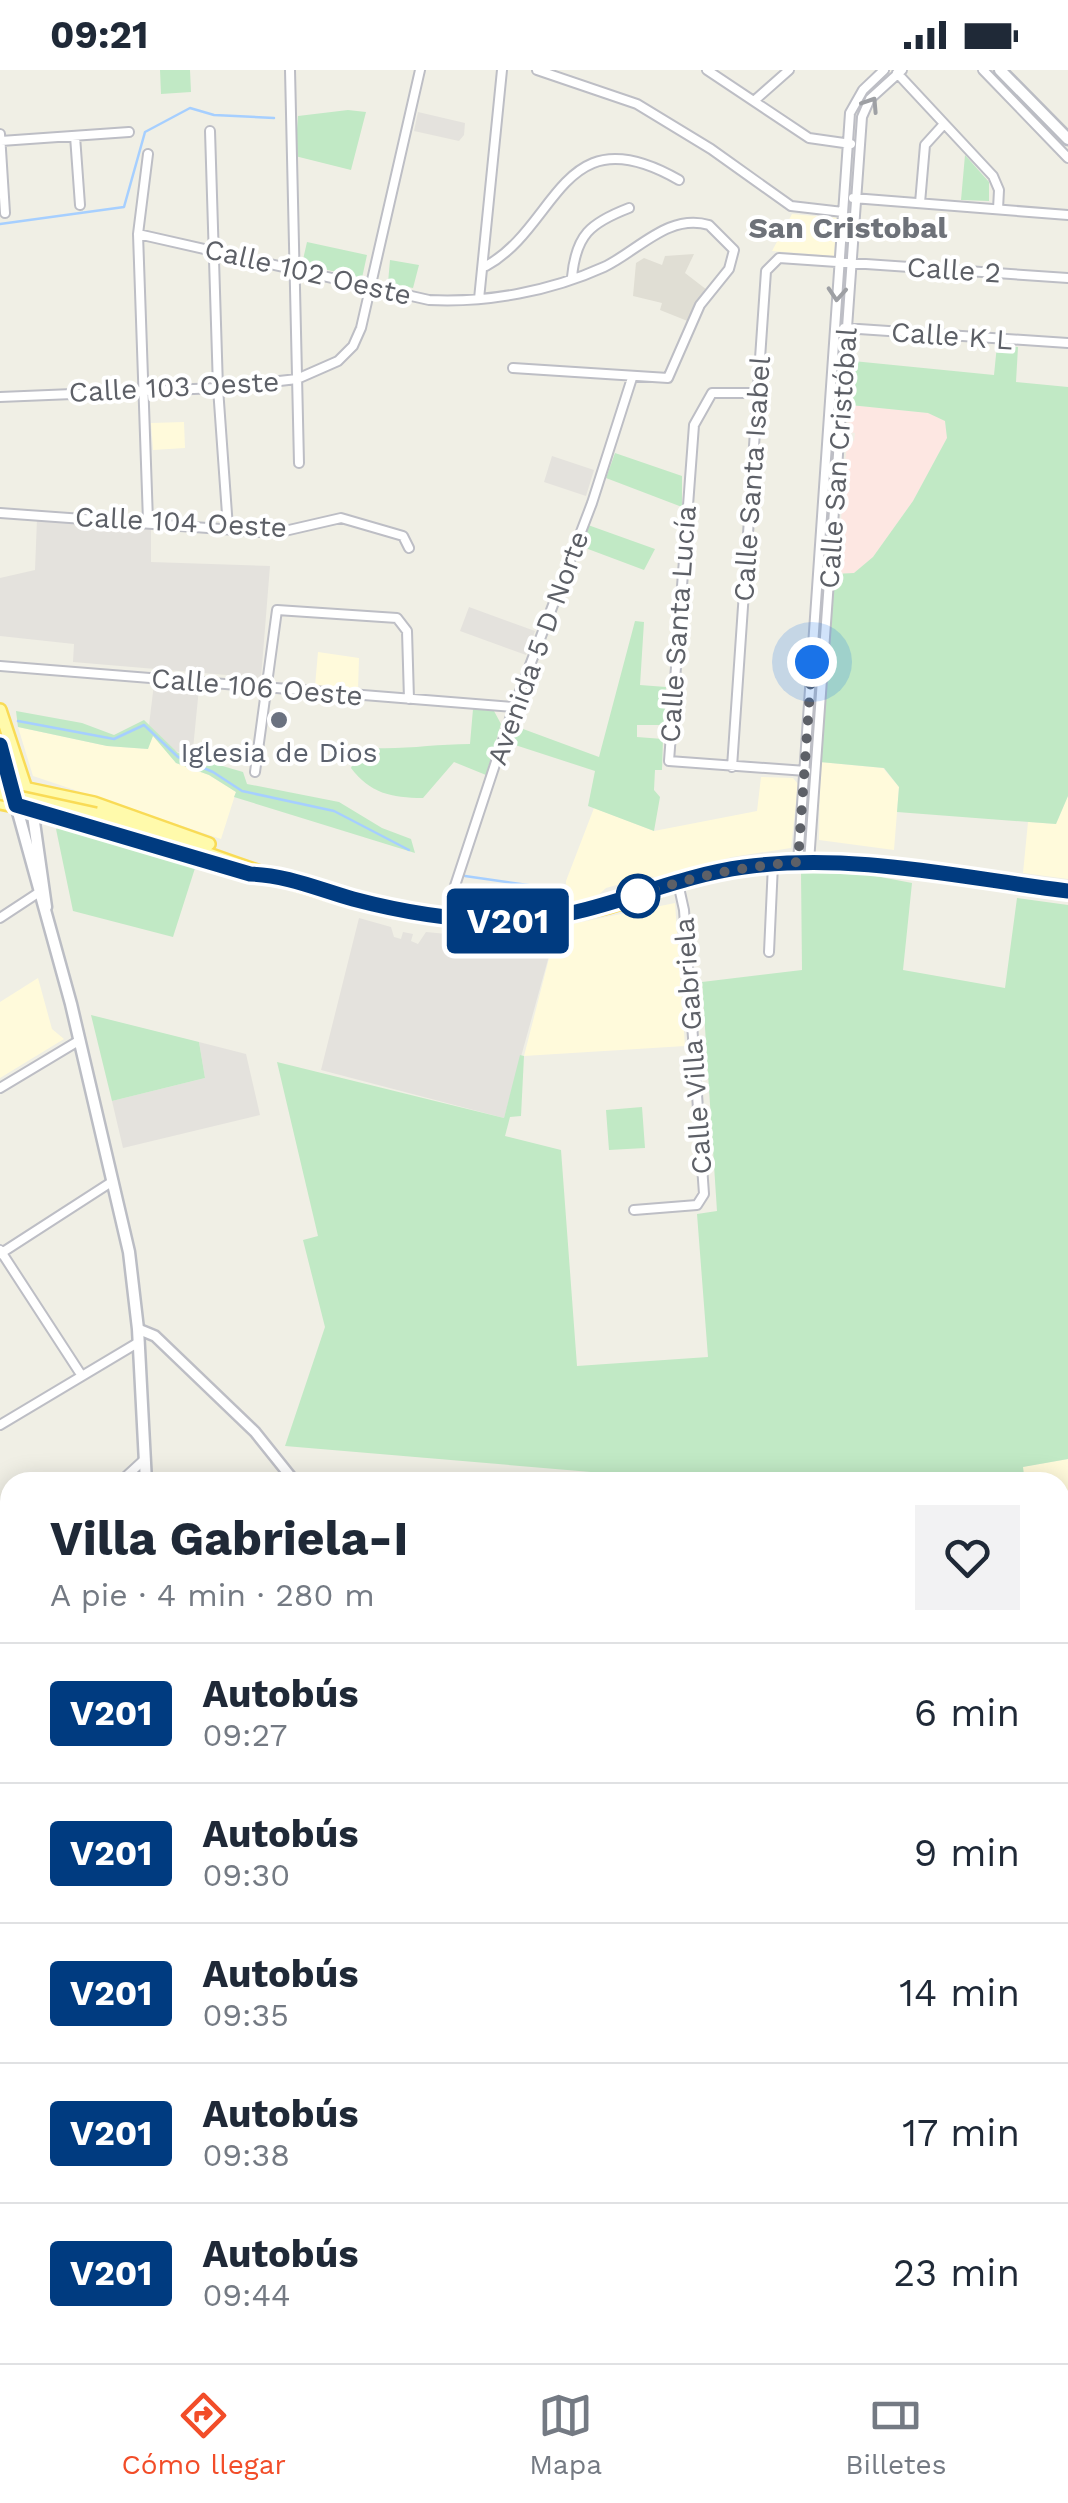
<!DOCTYPE html>
<html lang="es">
<meta charset="utf-8">
<style>
body{margin:0;font-family:"Work Sans",sans-serif;background:#f2f2f3;color:#1f2937;height:100vh;display:flex;flex-direction:column;font-size:38px;white-space:nowrap}
*{box-sizing:border-box;margin:0}
p{font-size:32px;color:#747a83}
.icon{flex:none;width:55px;height:55px;fill:none;stroke:currentColor;stroke-width:2;stroke-linecap:round;stroke-linejoin:round}
.map{position:relative;flex:1;overflow:hidden}
.details{position:absolute;left:0px;top:1402px;width:1070px;height:892px;display:flex;flex-direction:column;background:#fff;border-radius:30px 30px 0 0;box-shadow:0 5px 25px #0003}
.details>*{flex:none}
.badge{padding:0 20px;border-radius:8px;font-size:35px;line-height:65px}
.you{position:absolute;width:50px;height:50px;margin:-25px;border:8px solid #fff;border-radius:50%;background:#1a73e8;box-shadow:0 0 0 15px #1a73e833}
.map>.badge{position:absolute;translate:-50% -50%;box-shadow:0 0 0 5px #fff}
.round{display:grid;place-items:center;flex:none;width:105px;height:105px;border-radius:0px;background:#f2f2f3}
.head{display:flex;align-items:center;justify-content:space-between;height:170px;padding:0 50px}
h1{font-size:48px;font-weight:700;line-height:75px}
ul{padding:0;list-style:none}
li{display:flex;align-items:center;gap:30px;height:140px;padding:0 50px;border-top:2px solid #e0e1e3}
li div{flex:1}
li b{display:block;font-size:38px}
li em{font-style:normal}
li .badge{min-width:110px;font-weight:700;text-align:center}
.status{display:flex;justify-content:space-between;align-items:center;height:70px;padding:0 50px;background:#fff;direction:ltr}
.status svg{height:28px;fill:currentColor}
.tabs{display:flex;justify-content:space-around;align-items:center;height:140px;border-top:2px solid #e0e1e3;background:#fff;font-size:28px;color:#747a83}
.tabs a{display:grid;justify-items:center;gap:5px}
.tabs .current{color:#f24d29}
.map>svg:first-child{display:block}
</style>
<div class="status"><b>09:21</b><svg viewBox="0 0 49 12"><path d="M0 12V9h3v3zM5 12V6h3v6zM10 12V3h3v9zM15 12V0h3v12zM26 1h20v11H26zM47 4h2v5h-2z"/></svg></div>
<div class="map">
<svg width="1068" height="2293" viewBox="0 0 1068 2293">
<rect width="100%" height="100%" fill="#f0efe5"/>
<path fill="#fffadb" d="M792,144L837,148L834,186L772,181Z
M184,352L185,378L153,380L151,353Z
M318,582L359,588L358,620L315,616Z
M18,657L107,676L147,679L153,665L176,693L209,705L236,722L221,769L33,706Z
M820,692L883,698L899,717L894,780L819,770Z
M761,707L793,708L798,714L791,778L732,787L659,808L649,806L606,818L595,828L566,834V811L594,738L654,761L757,741Z
M1068,726V809L1023,803L1028,752L1056,754Z
M675,833L685,976L524,986L557,857Z
M38,908L52,959L64,969L0,1008V932Z
M1068,1389V1497L1060,1495V1412H1025L1022,1397Z
M102,2285H216L217,2293H103Z"/>
<path fill="#e4e2dd" d="M418,42L465,53L464,65L459,71L414,61Z
M552,386L594,400L586,426L544,412Z
M37,449L151,457V492L270,496L261,608L73,592L74,574L0,566V508L35,500Z
M469,537L535,561L526,585L460,561Z
M154,614L199,618L192,689L174,680L149,655Z
M359,848L391,857L394,867L401,869L403,862L413,864L411,871L418,874L426,862L521,871L543,867L557,857L504,1048L321,1000Z
M199,972L246,984L260,1045L123,1078L112,1031L205,1008Z"/>
<path fill="#e0ded4" d="M694,184L685,203L707,220L690,252L660,240L662,233L633,226L636,193L644,188L662,195L665,186Z"/>
<path fill="#fde7e2" d="M850,335L928,343L945,351L947,368L913,431L873,487L854,503L837,504L847,371H854L855,363L848,362Z"/>
<path fill="#c1e9c5" d="M160,0H190L191,22L161,24Z
M348,40L366,42L351,100L295,86L298,46Z
M965,85L989,112V131L961,130Z
M307,172L367,185L362,208L302,194Z
M390,190L419,195L413,218L388,213Z
M997,275L1018,277L1016,312L1068,317V726L1056,754L897,742L899,717L884,698L820,692L834,504L854,503L873,487L913,431L947,368L945,351L928,343L850,335L853,291L994,305Z
M615,383L682,406V437L606,408Z
M588,455L655,479L644,500L580,476Z
M635,551L644,552L640,615L666,617L664,655H637V667L663,669L662,700H655L654,720L660,727L654,761L588,736L595,701L509,673L515,656L599,687Z
M473,639L494,641L501,654L486,705L454,692L423,728C391,728 370,723 351,698L360,677C398,681 432,674 470,674Z
M16,641L82,653L114,665L144,650L178,683L243,702L247,714L339,732L382,758L411,769L415,783L234,727L236,722L209,705L176,693L153,666L148,679L107,676L18,657Z
M64,752L196,795L173,867L73,841L56,759Z
M801,802L870,805L912,813L903,900L1005,918L1017,828L1068,835V1389L1023,1397L1025,1412H709L285,1376L325,1257L303,1170L318,1166L277,992L504,1048L520,985L524,986L521,1046L510,1047L505,1066L561,1080L577,1296L708,1287L697,1144L717,1141L702,912L802,900Z
M91,945L199,972L205,1008L112,1031Z
M642,1037L645,1078L609,1080L606,1040Z"/>
<g fill="none" stroke-linecap="round" stroke-linejoin="round">
<path stroke="#a6cfff" stroke-width="2.5" d="M0,154L124,137L145,62L190,38L214,45L274,48
M18,651L114,669L144,655L178,687L213,702L242,721L334,741L409,780
M465,806L535,816"/>
<path stroke="#a6cfff" stroke-width="15" d="M1060,2208L1068,2193
M1060,2262L1068,2270"/>
<defs>
<path id="minor" d="M290,0L299,393
M537,0L637,34L711,79L791,136L843,142
M707,0L809,68L851,74
M983,0L1068,88
M897,3L993,106L999,120L998,139
M755,30L789,0
M210,61L218,318L228,458
M0,64L5,143
M75,66L80,135
M1,71L129,62
M853,128L1068,145
M920,133L925,75L944,54
M138,164L429,230C488,233 551,221 604,197C638,181 668,143 709,155L734,180L729,199L700,235L668,308L513,298
M486,196C559,156 561,42 679,110
M572,207C576,165 590,153 629,138
M479,229L502,0
M844,258L1068,273
M759,323H712L694,355L669,691L806,701
M0,327L218,318L297,309L338,291L353,276L361,258L420,0
M0,443L276,463L341,448L403,466L409,478
M148,451L138,164L148,84
M0,596L514,637
M732,697L766,201L779,188L1068,208
M255,702L277,540L397,548L407,561L409,629
M798,792L850,43L863,20L884,0
M809,792L862,47L870,29L902,0
M0,848L38,823
M444,849L514,637L592,433L632,308
M769,882L773,794
M0,1018L80,970
M634,1140L697,1135L704,1124L684,840L678,813
M0,1180L80,1303
M0,1184L113,1111
M0,1355L139,1272
M120,1412L145,1389
M0,1493L10,1487
M1060,1509L1068,1511
M0,1648L10,1642
M0,1921L10,1980
M0,2182L10,2181
M60,2285L61,2293
M317,2285L318,2293
M551,2285L565,2293
M600,2293L603,2285"/>
<path id="tertiary" d="M138,1259L155,1266L255,1362L295,1412
M391,2293L396,2285"/>
<path id="secondary" d="M1000,0L1068,69
M16,735L71,934L129,1182L138,1259L146,1412
M32,738L46,837
M225,2285L226,2293"/>
<path id="primary" d="M0,640L26,719
M0,675L12,721
M0,713L94,733L209,774
M0,733L70,747L252,804
M96,744C201,779 338,838 446,849C498,854 553,851 604,838C651,826 694,804 743,797C850,780 961,808 1068,821"/>
</defs>
<use href="#minor" stroke="#bdbec5" stroke-width="12"/>
<use href="#tertiary" stroke="#bdbec5" stroke-width="14"/>
<use href="#secondary" stroke="#bbbdc4" stroke-width="15"/>
<use href="#primary" stroke="#f9db56" stroke-width="16"/>
<use href="#minor" stroke="#fff" stroke-width="8"/>
<use href="#tertiary" stroke="#fff" stroke-width="9"/>
<use href="#secondary" stroke="#fff" stroke-width="10"/>
<use href="#primary" stroke="#fffaab" stroke-width="11"/>
<defs>
<path id="primary-bridge" d="M0,723L96,744"/>
</defs>
<use href="#primary-bridge" stroke="#f9db56" stroke-width="16" stroke-linecap="butt"/>
<use href="#primary-bridge" stroke="#fffaab" stroke-width="11"/>
</g>
<defs><path id="oneway-chevron" d="M-2-3.5L2.5 0L-2 3.5" fill="none" stroke-width="1.6" stroke-linecap="round" stroke-linejoin="round" transform="scale(2.5)"/></defs>
<g stroke="#9ea0a4">
<use href="#oneway-chevron" transform="translate(871 34) rotate(-57)"/>
<use href="#oneway-chevron" transform="translate(837 224) rotate(94)"/>
</g>
<g fill="none" stroke-linecap="round" stroke-linejoin="round">
<defs>
<path id="line" d="M0,675L16,735L250,804C286,805 318,819 353,829C402,842 450,850 502,851C588,852 661,808 744,797C852,782 962,808 1068,821"/>
</defs>
<use href="#line" stroke="#fff" stroke-width="22"/>
<use href="#line" stroke="#003b80" stroke-width="15"/>
<path stroke="#5d6067" stroke-width="10" stroke-dasharray="0 18" d="M638,826C690,806 742,797 798,792L812,592"/>
</g>
<circle fill="#6b7280" stroke="#fff" stroke-width="4" cx="279" cy="650" r="10"/>
<circle fill="#fff" stroke="#003b80" stroke-width="5" cx="638" cy="826" r="20"/>
<g text-anchor="middle" dominant-baseline="central" stroke-width="8" stroke-linejoin="round" paint-order="stroke">
<g font-size="28" fill="#5d6067" stroke="#fff">
<text transform="translate(954 200) rotate(4)">Calle 2</text>
<text transform="translate(308 202) rotate(13)">Calle 102 Oeste</text>
<text transform="translate(952 266) rotate(4)">Calle K L</text>
<text transform="translate(174 317) rotate(-3)">Calle 103 Oeste</text>
<text transform="translate(838 388) rotate(-86)">Calle San Cristóbal</text>
<text transform="translate(752 409) rotate(-86)">Calle Santa Isabel</text>
<text transform="translate(181 452) rotate(3)">Calle 104 Oeste</text>
<text transform="translate(678 554) rotate(-86)">Calle Santa Lucía</text>
<text transform="translate(538 578) rotate(-70)">Avenida 5 D Norte</text>
<text transform="translate(257 617) rotate(5)">Calle 106 Oeste</text>
<text transform="translate(693 976) rotate(-94)">Calle Villa Gabriela</text>
</g>
<g font-size="28" fill="#5b616d" stroke="#fff">
<text x="279" y="682">Iglesia de Dios</text>
</g>
<g font-size="30" font-weight="bold" fill="#6e7279" stroke="#fff">
<text x="848" y="157">San Cristobal</text>
</g>
</g>
</svg>
<div class="you" style="left:812px;top:592px"></div>
<b class="badge" style="left:508px;top:851px;background:#003b80;color:#fff">V201</b>
<section class="details">
<div class="head"><div><h1>Villa Gabriela-I</h1><p>A pie · 4 min · 280 m</p></div><a class="round"><svg class="icon" aria-label="heart" viewBox="0 0 24 24"><path d="M12 20l-8-8c-3-5 5-10 8-4 3-6 11-1 8 4z"/></svg></a></div>
<ul>
<li><span class="badge" style="background:#003b80;color:#fff">V201</span><div><b>Autobús</b><p>09:27</p></div><em>6 min</em></li>
<li><span class="badge" style="background:#003b80;color:#fff">V201</span><div><b>Autobús</b><p>09:30</p></div><em>9 min</em></li>
<li><span class="badge" style="background:#003b80;color:#fff">V201</span><div><b>Autobús</b><p>09:35</p></div><em>14 min</em></li>
<li><span class="badge" style="background:#003b80;color:#fff">V201</span><div><b>Autobús</b><p>09:38</p></div><em>17 min</em></li>
<li><span class="badge" style="background:#003b80;color:#fff">V201</span><div><b>Autobús</b><p>09:44</p></div><em>23 min</em></li>
</ul>
</section>
</div>
<nav class="tabs">
<a class="current"><svg class="icon" aria-label="directions" viewBox="0 0 24 24"><path d="M12 3l9 9-9 9-9-9zM9 14v-3h6M13 9l2 2-2 2"/></svg>Cómo llegar</a>
<a><svg class="icon" aria-label="map" viewBox="0 0 24 24"><path d="M3 6l6-2 6 2 6-2v14l-6 2-6-2-6 2zM9 4v14M15 6v14"/></svg>Mapa</a>
<a><svg class="icon" aria-label="tickets" viewBox="0 0 24 24"><path d="M3 7h18v10H3zM15 7v10"/></svg>Billetes</a>
</nav>
